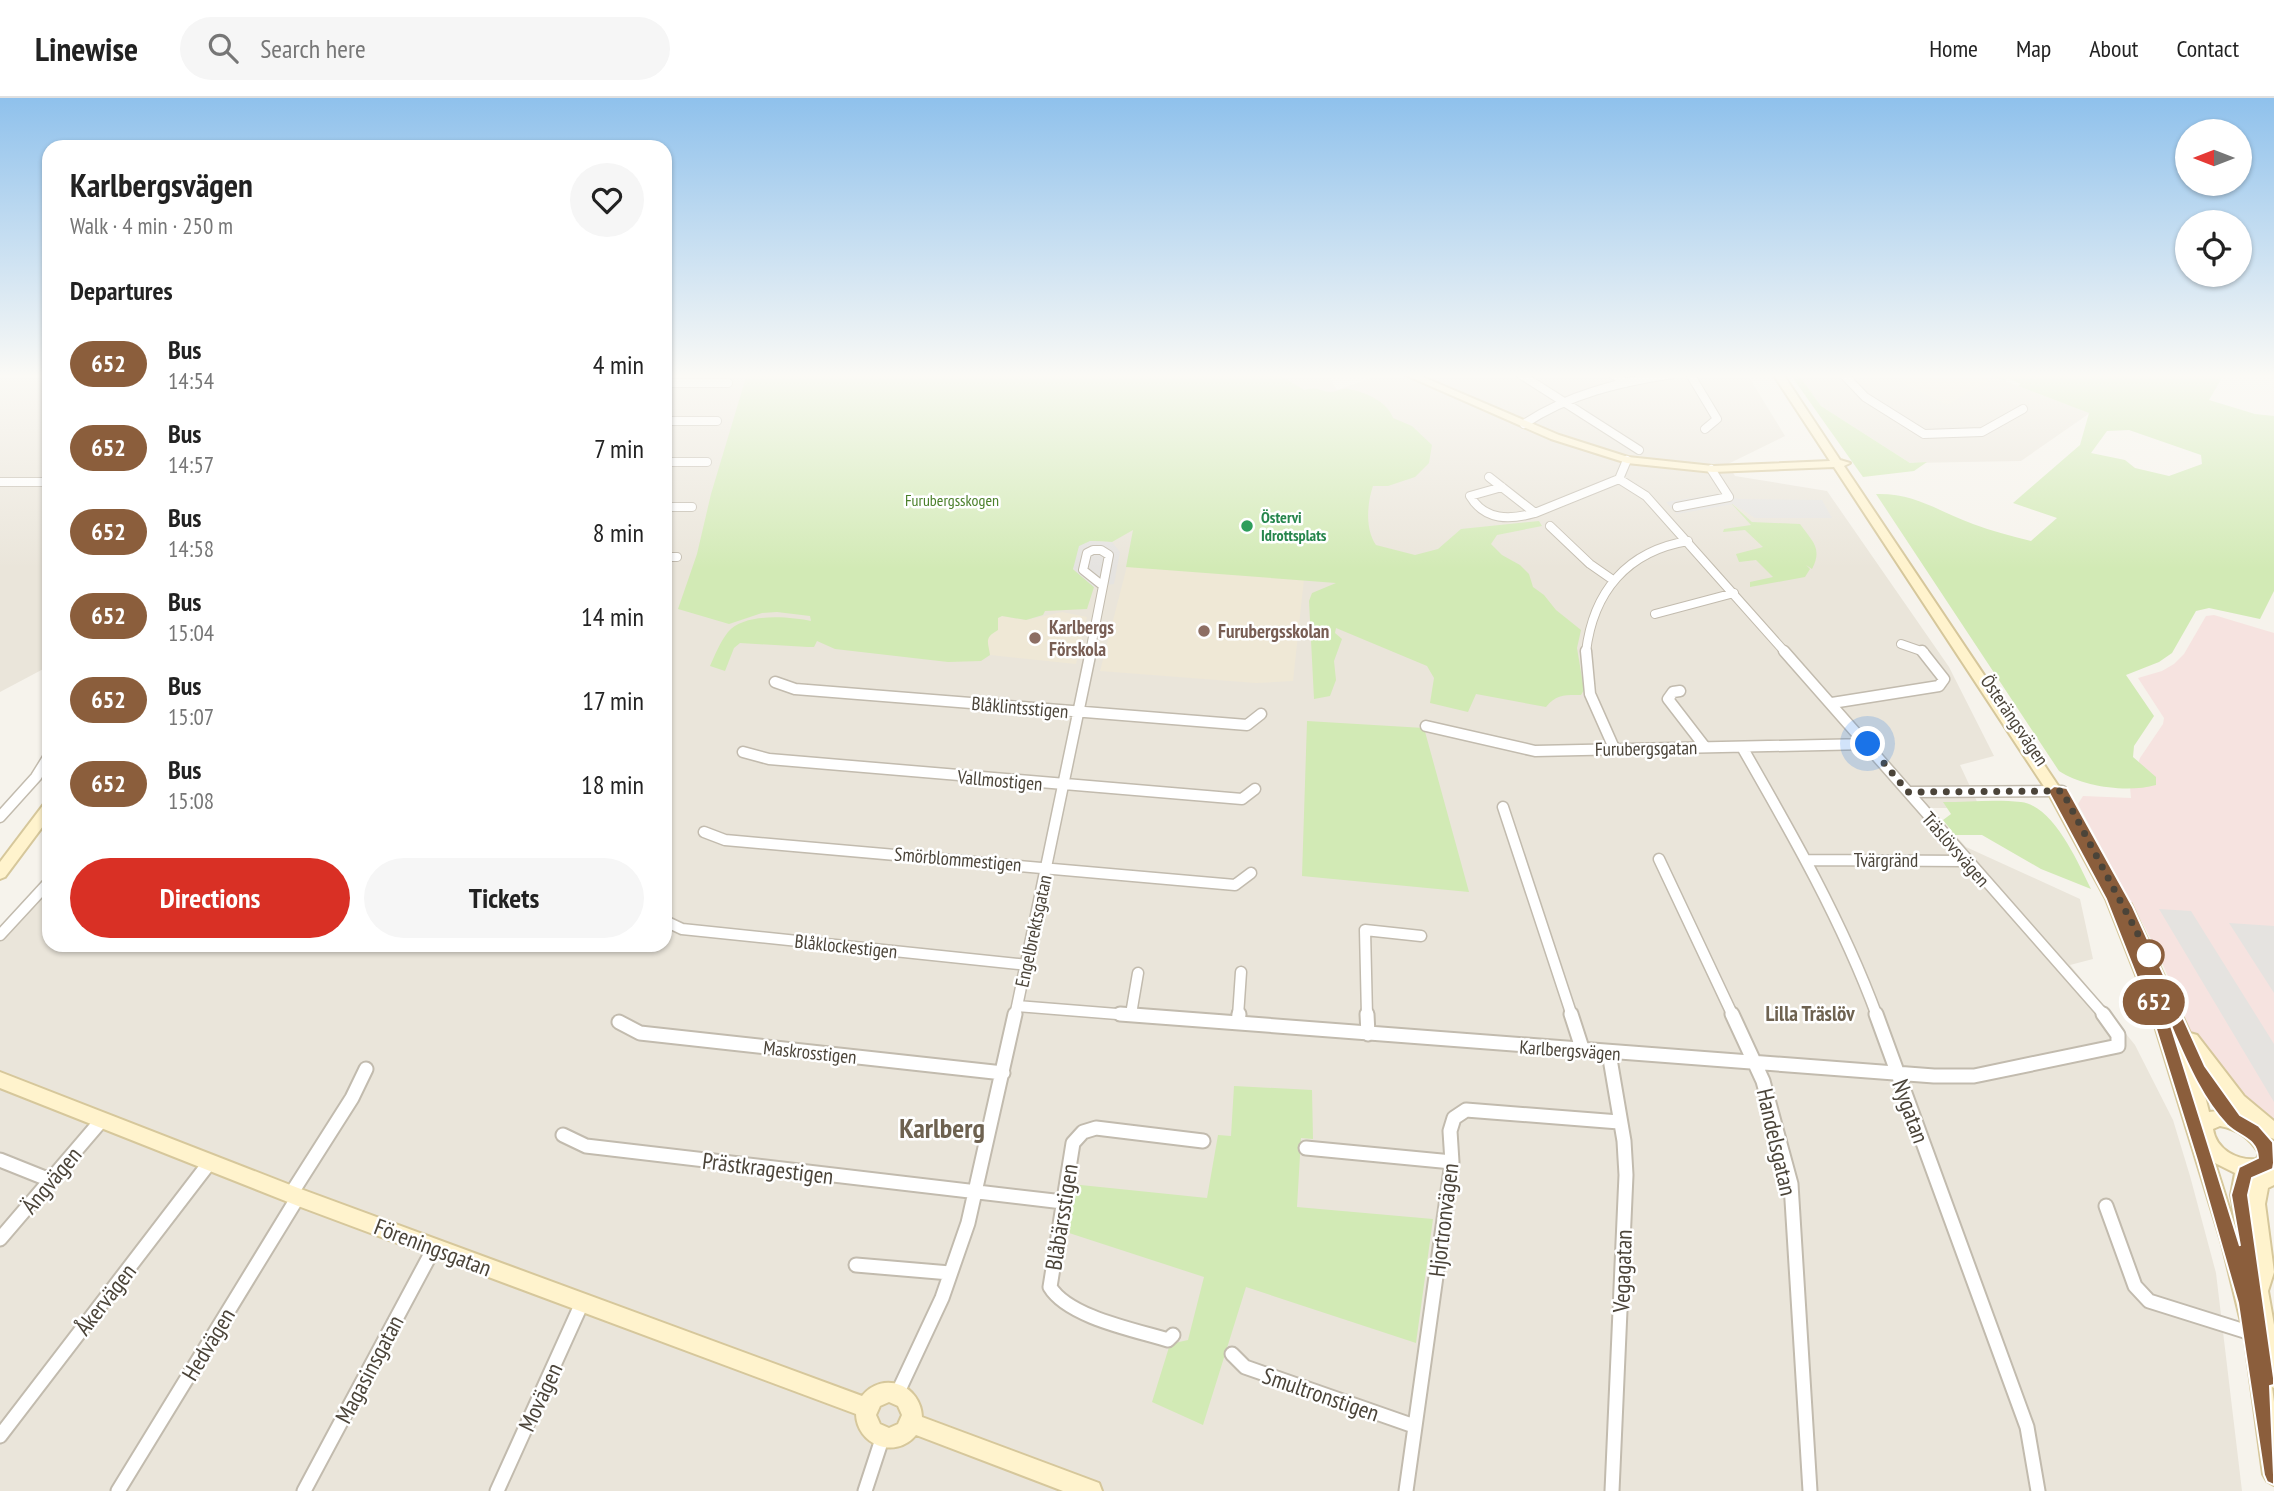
<!DOCTYPE html>
<meta charset="utf-8">
<style>
body{margin:0;font-family:"PT Sans Narrow",sans-serif;background:#f6f6f6;color:#222;height:100vh;display:flex;flex-direction:column;font-size:26px;white-space:nowrap}
*{box-sizing:border-box;margin:0}
p{font-size:23px;color:#767676}
.icon{flex:none;width:38px;height:38px;fill:none;stroke:currentColor;stroke-width:2;stroke-linecap:round;stroke-linejoin:round}
.map{position:relative;flex:1;overflow:hidden}
.details{position:absolute;left:42px;top:42px;width:630px;height:812px;display:flex;flex-direction:column;background:#fff;border-radius:21px;box-shadow:0 2px 5px #0004}
.details>*{flex:none}
.badge{padding:0 14px;border-radius:23px;font-size:24px;line-height:46px}
.needle{width:46px;rotate:270deg}
.tools{position:absolute;left:2175px;top:21px;display:grid;gap:14px}
.tools a{display:grid;place-items:center;width:77px;height:77px;border-radius:50%;background:#fff;box-shadow:0 2px 5px #0004;font-size:35px}
.you{position:absolute;width:35px;height:35px;margin:-18px;border:5px solid #fff;border-radius:50%;background:#1a73e8;box-shadow:0 0 0 10px #1a73e833}
.map>.badge{position:absolute;translate:-50% -50%;box-shadow:0 0 0 4px #fff}
h2{padding:0 28px;font-size:26px;line-height:63px}
.round{display:grid;place-items:center;flex:none;width:74px;height:74px;border-radius:37px;background:#f6f6f6}
.summary{display:flex;align-items:center;justify-content:space-between;height:119px;padding:0 28px}
h1{font-size:33px;font-weight:600;line-height:52px}
.button{display:flex;gap:14px;margin-top:auto;padding:14px 28px}
.button a{flex:1;height:80px;border-radius:42px;background:#d93025;color:#fff;font-size:28px;font-weight:600;line-height:80px;text-align:center}
.button a+a{background:#f6f6f6;color:#222}
ul{padding:0;list-style:none}
li{display:flex;align-items:center;gap:21px;height:84px;padding:0 28px}
li div{flex:1}
li b{display:block;font-size:26px}
li em{font-style:normal}
li .badge{min-width:77px;font-weight:700;text-align:center}
header{display:flex;align-items:center;gap:42px;box-sizing:border-box;height:98px;padding:0 35px;background:#fff;border-bottom:2px solid #e0e0e0}
header strong{font-size:33px}
nav{display:flex;gap:38px;margin-inline-start:auto;font-size:24px}
.search{width:490px;height:63px;background:#f6f6f6;display:flex;align-items:center;gap:18px;box-sizing:border-box;padding:0 24px;border-radius:38px;color:#767676;font-size:26px}
.map>svg:first-child{display:block}
</style>
<header>
<strong>Linewise</strong>
<div class="search"><svg class="icon" aria-label="search" viewBox="0 0 24 24"><circle cx="10" cy="10" r="6"/><path d="M15 15l6 6"/></svg>Search here</div>
<nav><a>Home</a><a>Map</a><a>About</a><a>Contact</a></nav>
</header>
<div class="map">
<svg width="2274" height="1393" viewBox="0 0 2274 1393">
<rect width="100%" height="100%" fill="#f6f3ec"/>
<path fill="#eae5da" d="M0,276H49V568L0,594Z
M665,276H1327L1337,292L1383,276H1747L1785,338L1728,366L1735,378L1827,393L1949,569L1994,658L1960,667L1980,710H1931L1966,749L2080,801L2093,861L2070,867L2135,947L2173,1022L2190,1078L2216,1175L2242,1393H0V828L49,774V847H665Z
M1798,276H1894L1907,287L1947,306L1994,279L2090,315L2021,363L1910,365L1821,308Z"/>
<path fill="#efe8d6" d="M1894,276H1982L1992,280L1947,307L1907,287Z
M1127,468L1304,481L1293,583L1256,585L1100,573Z
M1062,514L1087,519L1076,566L990,557L986,543L998,520L1002,518L1026,522Z"/>
<path fill="#f6e3e0" d="M2214,517L2274,535V1029L2237,999L2191,934L2157,852L2078,706L2083,698L2131,700L2130,689L2140,660L2163,626L2164,620L2138,580L2162,573L2174,566L2184,556L2206,518Z"/>
<path fill="#d2eab5" fill-rule="evenodd" d="M747,276H1278L1304,292C1320,288 1318,293 1331,294C1337,294 1342,290 1348,291C1364,293 1388,304 1393,320L1412,328L1432,347L1429,365L1415,379L1388,388H1373C1367,405 1365,432 1376,447L1415,457L1438,451L1461,431L1539,423L1542,428L1497,437L1491,446L1502,457L1520,467L1529,476L1533,489L1544,497L1556,512L1581,532L1577,550L1584,592L1581,597C1566,597 1556,596 1546,609L1476,596L1468,614L1430,605L1434,580L1427,568L1336,530L1335,535L1342,541L1334,563L1336,582L1330,598L1314,601L1309,503L1312,495L1336,485L1126,469L1133,432L1112,444L1090,443L1073,471L1094,489L1087,511L1045,513L1043,517L1026,522L1002,518L998,520V532C984,540 988,543 990,557L981,563L948,564L835,551L817,543L814,549H808L740,545L734,550L725,573L710,568C715,557 720,544 728,534C745,514 790,519 811,523L810,518L777,514L762,515L729,526L678,511L697,456L711,396Z
M1790,276H1798L1821,308L1910,365L1927,364L1914,373L1863,379Z
M1982,276H2220L2223,278L2209,302L2255,316L2274,318V493L2260,521L2209,510L2196,513L2172,555L2159,564L2126,577L2154,618L2134,648L2133,659L2156,679V687C2128,695 2083,689 2059,673L1876,396C1916,395 1937,413 1973,426C1992,433 2011,438 2031,443L2057,420L2013,405L2080,347L2089,315L2018,288L2021,286L2005,279L2006,283ZM2129,332L2201,357L2202,366L2169,378L2135,370L2125,362L2091,355L2107,333Z
M1730,404L1752,424L1800,426C1812,443 1823,450 1812,471L1806,467L1810,471L1805,479L1750,489V484L1773,479L1756,462L1739,464L1736,456L1763,449L1745,432L1723,434L1724,431L1751,427Z
M1307,623L1424,630L1469,794L1302,778Z
M1943,704C1968,704 1996,701 2021,704C2054,708 2078,765 2091,791L2041,771L1982,737H1955L1943,722L1951,716Z
M1234,988L1312,992L1313,1041L1301,1040L1297,1109L1433,1121L1416,1245L1246,1189L1203,1327L1152,1304L1170,1246L1188,1242L1204,1179L1066,1134L1071,1086L1207,1100L1218,1037L1231,1038Z"/>
<path fill="#e5e3e0" d="M1718,396L1739,401L1822,402L1832,420H1755L1733,406L1677,416L1666,404Z
M1090,443L1112,444L1120,454L1114,486L1094,489L1073,471L1079,448Z
M2159,811L2191,813L2274,946V1004Z
M2229,825L2274,828V895Z"/>
<g fill="none" stroke-linecap="round" stroke-linejoin="round">
<defs>
<path id="street-far2" d="M1520,276L1639,352
M1612,276L1626,285
M1690,276L1717,321L1705,331
M1843,276L1865,299L1924,336L1982,334L2023,311
M665,285H728
M665,323H717
M1524,326C1569,296 1620,284 1673,276
M1627,362L1619,381L1646,398L1785,554
M665,364H707
M1489,379L1535,415L1619,381
M0,384H49
M1502,389L1470,398C1485,423 1510,422 1535,415
M665,409H692
M1677,409L1729,399L1711,371
M1550,428L1590,466L1613,482
M1093,452H1101L1109,457L1103,488L1083,472L1087,455Z
M665,459H677
M1655,516L1734,495
M1901,546L1924,554
M1090,554L1103,488
M1586,554C1593,494 1627,453 1688,443"/>
<path id="street-far1" d="M1586,553L1590,596L1614,650
M1784,553L2105,918
M775,584L795,591L1247,627L1261,616
M1680,593L1673,594L1668,601L1705,649
M1832,605L1939,588L1944,581L1922,553
M1426,628L1535,653L1868,646
M1742,649C1792,736 1842,823 1877,918
M743,654L769,661L1242,701L1255,691
M1908,694L2062,693
M1503,709L1572,918
M0,719L36,679L49,658
M704,734L725,742L1235,787L1251,775
M1659,761L1733,918
M1807,762L1964,763
M665,823L682,831L1028,867
M0,837L49,784
M1017,908L1142,918
M1131,916L1138,875
M1015,918L1091,553
M1238,918L1241,874
M1367,918L1365,832L1421,838"/>
<path id="street" d="M1120,916L1934,978H1974L2118,948V937L2103,916
M1367,916L1368,936
M1571,916L1583,953
M1732,916L1763,983L1791,1086L1810,1393
M1876,916L2027,1329L2038,1393
M619,924L640,935L1003,975
M1238,925L1239,916
M1609,955L1624,1043L1626,1077L1612,1393
M563,1037L586,1048L1063,1104
M1306,1050L1452,1064
M0,1062L50,1082
M291,1096L352,1000L366,971
M2106,1108L2135,1188L2149,1203L2254,1236
M0,1141L101,1023
M856,1167L950,1175
M1173,1237L1168,1242C1135,1232 1068,1219 1050,1189L1073,1045L1083,1034L1096,1030L1203,1043
M1232,1256L1245,1269L1414,1328
M898,1294L942,1200L968,1125L1015,916
M0,1338L210,1064
M118,1393L298,1099
M304,1393L435,1148
M497,1393L582,1205
M865,1393L882,1341
M1406,1393L1452,1064L1450,1033L1454,1020L1466,1012L1619,1024"/>
<path id="secondary" d="M1403,276H1416L1559,337L1628,359L1713,368L1830,363L1773,276H1783L1840,362L1850,365L1844,368L2059,689L2122,805L2131,806L2190,935L2197,937L2244,998L2274,1023V1041L2269,1039L2274,1048L2272,1070L2274,1069V1087L2268,1090L2265,1106L2274,1174L2268,1193L2274,1227V1290L2272,1289L2274,1304V1387L2267,1383L2263,1376L2244,1236L2222,1146L2151,915L2106,801L2049,696L1834,369L1713,374L1627,365L1551,341ZM2204,994L2217,1013L2209,1014ZM2220,1028C2238,1031 2250,1040 2259,1055L2257,1061C2238,1063 2216,1052 2213,1031ZM2215,1065L2235,1075L2231,1097L2239,1141Z
M49,705V720L5,779L0,781V764L44,706Z
M0,974L298,1090L862,1298C883,1272 921,1287 922,1319L1099,1385L1102,1393H1063L916,1337C895,1362 857,1347 856,1316L298,1108L0,990ZM889,1304L898,1308L902,1317L898,1326L889,1330L880,1326L876,1317L880,1308Z"/>
</defs>
<use href="#street-far2" stroke="#c2bbae" stroke-width="10"/>
<use href="#street-far1" stroke="#c2bbae" stroke-width="13"/>
<use href="#street" stroke="#c2bbae" stroke-width="17"/>
<use href="#secondary" stroke="#d6c79b" stroke-width="4"/>
<use href="#street-far2" stroke="#fff" stroke-width="8"/>
<use href="#street-far1" stroke="#fff" stroke-width="10"/>
<use href="#street" stroke="#fff" stroke-width="13"/>
<use href="#secondary" fill="#fff3cd" fill-rule="evenodd"/>
</g>
<linearGradient id="sky" x2="0" y2="1"><stop stop-color="#8fc1ec"/><stop offset="0.59" stop-color="#fbfaf6"/><stop offset="1" stop-color="#fbfaf6" stop-opacity="0"/></linearGradient>
<rect width="2274" height="471" fill="url(#sky)"/>
<path fill="#8b5e3c" stroke="#fff" stroke-width="2" fill-rule="evenodd" d="M2054,688L2067,690L2133,809L2205,968L2240,1017L2259,1028L2273,1044L2274,1065L2273,1071L2252,1080L2248,1097L2274,1280V1287L2270,1288L2274,1377V1387L2267,1384L2264,1377L2238,1205L2197,1062L2151,915L2106,801L2048,693ZM2171,928C2186,962 2201,999 2227,1027C2239,1039 2257,1040 2258,1060L2239,1069L2231,1097L2240,1148Z"/>
<g fill="none" stroke-linecap="round" stroke-linejoin="round">
<path stroke="#4b4439" stroke-width="7" stroke-dasharray="0 12.6" d="M1868,646L1908,694L2062,693L2149,857"/>
</g>
<circle fill="#2e9e5b" stroke="#fff" stroke-width="2.5" cx="1247" cy="428" r="7"/>
<g fill="#8d6e63" stroke="#fff" stroke-width="2.5">
<circle cx="1204" cy="533" r="7"/>
<circle cx="1035" cy="540" r="7"/>
</g>
<circle fill="#fff" stroke="#8b5e3c" stroke-width="3.5" cx="2149" cy="857" r="14"/>
<g text-anchor="middle" dominant-baseline="central" stroke-width="5" stroke-linejoin="round" paint-order="stroke">
<g font-size="16" fill="#4a7f2a" stroke="#fff">
<text x="952" y="402">Furubergsskogen</text>
</g>
<g font-size="16" font-weight="bold" fill="#27864d" stroke="#fff" text-anchor="start">
<text x="1261" y="419">Östervi<tspan x="1261" dy="18">Idrottsplats</tspan></text>
</g>
<g font-size="19" font-weight="bold" fill="#785e54" stroke="#fff" text-anchor="start">
<text x="1049" y="529">Karlbergs<tspan x="1049" dy="22">Förskola</tspan></text>
<text x="1218" y="533">Furubergsskolan</text>
</g>
<g font-size="19" fill="#4b4439" stroke="#fff">
<text transform="translate(1020 609) rotate(5)">Blåklintsstigen</text>
<text transform="translate(2015 622) rotate(56)">Österängsvägen</text>
<text transform="translate(1646 650) rotate(-1)">Furubergsgatan</text>
<text transform="translate(1000 682) rotate(5)">Vallmostigen</text>
<text transform="translate(1956 751) rotate(49)">Träslövsvägen</text>
<text transform="translate(958 761) rotate(5)">Smörblommestigen</text>
<text x="1886" y="762">Tvärgränd</text>
<text transform="translate(1033 833) rotate(-78)">Engelbrektsgatan</text>
<text transform="translate(846 848) rotate(6)">Blåklockestigen</text>
<text transform="translate(1570 952) rotate(4)">Karlbergsvägen</text>
<text transform="translate(810 954) rotate(6)">Maskrosstigen</text>
</g>
<g font-size="21" font-weight="bold" fill="#6e6250" stroke="#fff">
<text x="1810" y="915">Lilla Träslöv</text>
</g>
<g font-size="23" fill="#4b4439" stroke="#fff">
<text transform="translate(1911 1013) rotate(70)">Nygatan</text>
<text transform="translate(1777 1044) rotate(77)">Handelsgatan</text>
<text transform="translate(768 1070) rotate(7)">Prästkragestigen</text>
<text transform="translate(51 1082) rotate(-50)">Ängvägen</text>
<text transform="translate(1061 1119) rotate(-81)">Blåbärsstigen</text>
<text transform="translate(1443 1122) rotate(-83)">Hjortronvägen</text>
<text transform="translate(433 1149) rotate(21)">Föreningsgatan</text>
<text transform="translate(1622 1173) rotate(-88)">Vegagatan</text>
<text transform="translate(105 1201) rotate(-52)">Åkervägen</text>
<text transform="translate(208 1246) rotate(-59)">Hedvägen</text>
<text transform="translate(369 1271) rotate(-62)">Magasinsgatan</text>
<text transform="translate(1321 1296) rotate(19)">Smultronstigen</text>
<text transform="translate(540 1299) rotate(-65)">Movägen</text>
</g>
<g font-size="28" font-weight="bold" fill="#6e6250" stroke="#fff">
<text x="942" y="1029">Karlberg</text>
</g>
</g>
</svg>
<div class="tools">
<a><svg class="needle" viewBox="-14 -14 28 28"><path d="M0-13l5 13h-10z" fill="#e53935"/><path d="M0 13l5-13h-10z" fill="#767676"/></svg></a>
<a><svg class="icon" aria-label="locate" viewBox="0 0 24 24"><circle cx="12" cy="12" r="6"/><path d="M12 2v4M12 18v4M2 12h4M18 12h4"/></svg></a>
</div>
<div class="you" style="left:1868px;top:646px"></div>
<b class="badge" style="left:2154px;top:904px;background:#8b5e3c;color:#fff">652</b>
<section class="details">
<div class="summary"><div><h1>Karlbergsvägen</h1><p>Walk · 4 min · 250 m</p></div><a class="round"><svg class="icon" aria-label="heart" viewBox="0 0 24 24"><path d="M12 20l-8-8c-3-5 5-10 8-4 3-6 11-1 8 4z"/></svg></a></div>
<h2>Departures</h2>
<ul>
<li><span class="badge" style="background:#8b5e3c;color:#fff">652</span><div><b>Bus</b><p>14:54</p></div><em>4 min</em></li>
<li><span class="badge" style="background:#8b5e3c;color:#fff">652</span><div><b>Bus</b><p>14:57</p></div><em>7 min</em></li>
<li><span class="badge" style="background:#8b5e3c;color:#fff">652</span><div><b>Bus</b><p>14:58</p></div><em>8 min</em></li>
<li><span class="badge" style="background:#8b5e3c;color:#fff">652</span><div><b>Bus</b><p>15:04</p></div><em>14 min</em></li>
<li><span class="badge" style="background:#8b5e3c;color:#fff">652</span><div><b>Bus</b><p>15:07</p></div><em>17 min</em></li>
<li><span class="badge" style="background:#8b5e3c;color:#fff">652</span><div><b>Bus</b><p>15:08</p></div><em>18 min</em></li>
</ul>
<div class="button"><a>Directions</a><a>Tickets</a></div>
</section>
</div>
